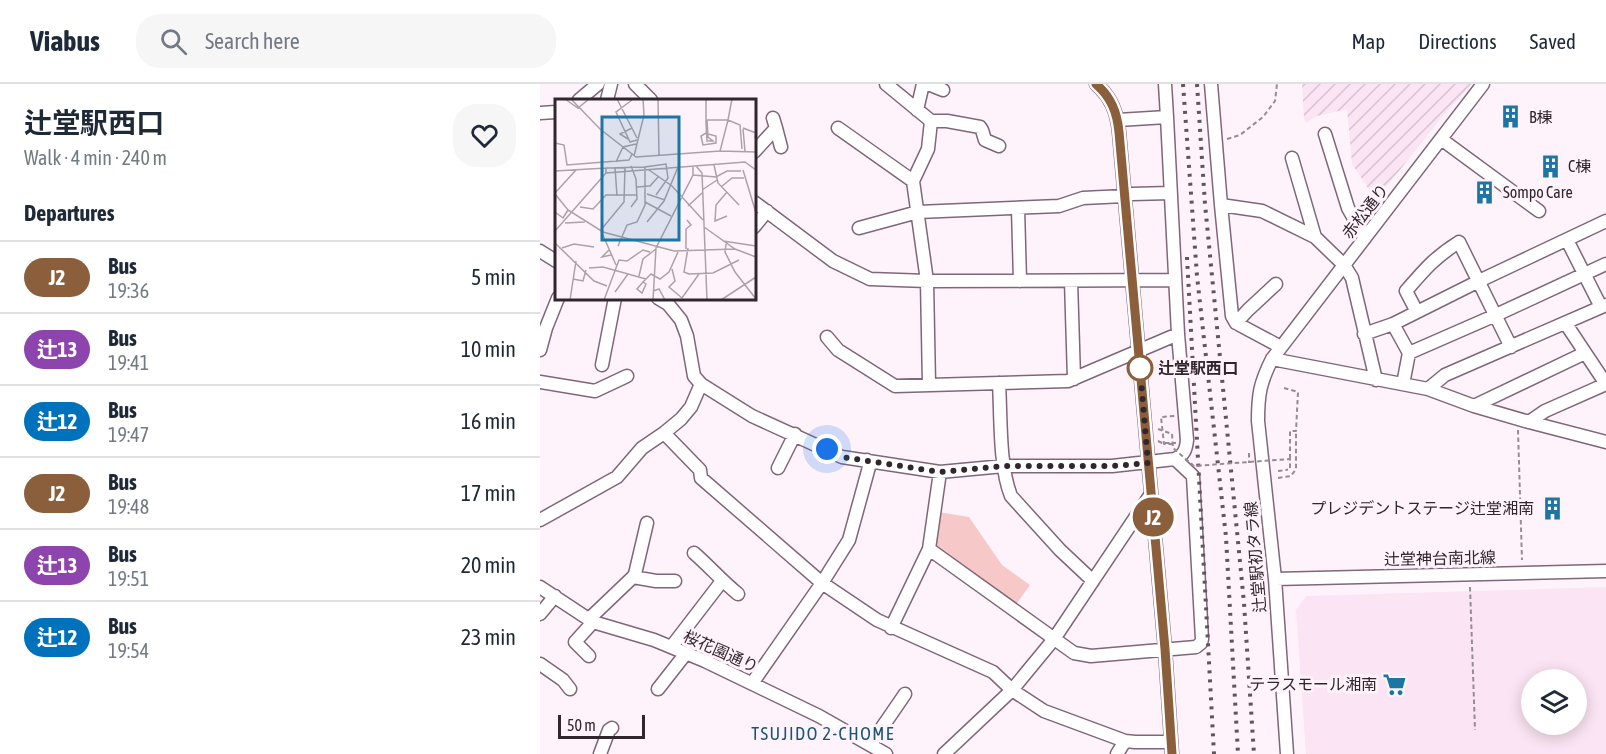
<!DOCTYPE html>
<meta charset="utf-8">
<style>
body{margin:0;font-family:"Asap Condensed","Noto Sans JP",sans-serif;background:#f6f6f7;color:#1f2937;height:100vh;display:flex;flex-direction:column;font-size:22px;white-space:nowrap}
*{box-sizing:border-box;margin:0}
p{font-size:20px;color:#747a83}
.icon{flex:none;width:33px;height:33px;fill:none;stroke:currentColor;stroke-width:2;stroke-linecap:round;stroke-linejoin:round}
.map{position:relative;flex:1;overflow:hidden}
.sheet{display:flex;flex-direction:column;background:#fff;width:540px}
.sheet>*{flex:none}
.badge{padding:0 12px;border-radius:20px;font-size:21px;line-height:39px}
.buttons{position:absolute;left:981px;top:585px;display:grid;gap:12px}
.buttons a{display:grid;place-items:center;width:66px;height:66px;border-radius:50%;background:#fff;box-shadow:0 3px 15px #0003;font-size:30px}
.scale{position:absolute;left:18px;bottom:15px;width:87px;box-sizing:border-box;padding-left:6px;border:3px solid #31262e;border-top:0;font-size:16px;line-height:21px;white-space:nowrap;color:#31262e;-webkit-text-stroke:4px #fff3fb;paint-order:stroke}
.you{position:absolute;width:30px;height:30px;margin:-15px;border:4px solid #fff;border-radius:50%;background:#1a73e8;box-shadow:0 0 0 9px #1a73e833}
.map>.badge{position:absolute;translate:-50% -50%;box-shadow:0 0 0 3px #fff}
h2{padding:0 24px;font-size:22px;line-height:54px}
.round{display:grid;place-items:center;flex:none;width:63px;height:63px;border-radius:24px;background:#f6f6f7}
.summary{display:flex;align-items:center;justify-content:space-between;height:102px;padding:0 24px}
h1{font-size:28px;font-weight:700;line-height:45px}
ul{padding:0;list-style:none}
li{display:flex;align-items:center;gap:18px;height:72px;padding:0 24px;border-top:2px solid #e0e1e3}
li div{flex:1}
li b{display:block;font-size:22px}
li em{font-style:normal}
li .badge{min-width:66px;font-weight:700;text-align:center}
header{display:flex;align-items:center;gap:36px;box-sizing:border-box;height:84px;padding:0 30px;background:#fff;border-bottom:2px solid #e0e1e3}
header strong{font-size:28px}
nav{display:flex;gap:33px;margin-inline-start:auto;font-size:21px}
.search{width:420px;height:54px;background:#f6f6f7;display:flex;align-items:center;gap:15px;box-sizing:border-box;padding:0 21px;border-radius:24px;color:#747a83;font-size:22px}
main{display:flex;flex:1;min-height:0}
.map>svg:first-child{display:block}
</style>
<header>
<strong>Viabus</strong>
<div class="search"><svg class="icon" aria-label="search" viewBox="0 0 24 24"><circle cx="10" cy="10" r="6"/><path d="M15 15l6 6"/></svg>Search here</div>
<nav><a>Map</a><a>Directions</a><a>Saved</a></nav>
</header>
<main>
<section class="sheet">
<div class="summary"><div><h1>辻堂駅西口</h1><p>Walk · 4 min · 240 m</p></div><a class="round"><svg class="icon" aria-label="heart" viewBox="0 0 24 24"><path d="M12 20l-8-8c-3-5 5-10 8-4 3-6 11-1 8 4z"/></svg></a></div>
<h2>Departures</h2>
<ul>
<li><span class="badge" style="background:#8b5e3c;color:#fff">J2</span><div><b>Bus</b><p>19:36</p></div><em>5 min</em></li>
<li><span class="badge" style="background:#8e44ad;color:#fff">辻13</span><div><b>Bus</b><p>19:41</p></div><em>10 min</em></li>
<li><span class="badge" style="background:#0072bc;color:#fff">辻12</span><div><b>Bus</b><p>19:47</p></div><em>16 min</em></li>
<li><span class="badge" style="background:#8b5e3c;color:#fff">J2</span><div><b>Bus</b><p>19:48</p></div><em>17 min</em></li>
<li><span class="badge" style="background:#8e44ad;color:#fff">辻13</span><div><b>Bus</b><p>19:51</p></div><em>20 min</em></li>
<li><span class="badge" style="background:#0072bc;color:#fff">辻12</span><div><b>Bus</b><p>19:54</p></div><em>23 min</em></li>
</ul>
</section>
<div class="map">
<svg width="1066" height="670" viewBox="0 0 1066 670">
<defs>
<pattern id="industrial-furrows" width="10" height="10" patternUnits="userSpaceOnUse" patternTransform="scale(1.5)"><rect width="10" height="10" fill="#fbe4f3"/><path d="M-1 1l2-2M0 10L10 0M9 11l2-2" fill="none" stroke="#d8c3d1"/></pattern>
</defs>
<rect width="100%" height="100%" fill="#fff3fb"/>
<path fill="#fbe4f3" fill-rule="evenodd" d="M1066,503V670H766L756,526L766,512ZM992,596H1036V640H992Z"/>
<path fill="url(#industrial-furrows)" d="M762,0H932L902,33L836,116L812,80L807,25L777,32L766,39L764,35Z"/>
<path fill="#f6c9c8" d="M398,428L429,433L462,481L490,501L475,522L393,464Z"/>
<g fill="none" stroke-linecap="round" stroke-linejoin="round">
<defs>
<path id="minor" d="M95,0L111,16
M346,0L391,37L388,65L373,97L387,197L389,301
M388,0L403,6
M556,0C571,13 577,28 579,48L625,565L632,670
M671,0L681,121L692,232L696,239L741,263
M39,16L58,0
M67,16L71,0
M377,26L383,0
M0,29L16,28
M627,33L638,250L647,356C646,366 644,371 635,375
M578,36L627,33L625,0
M391,37H407L440,43L442,46L445,56L459,62
M236,44L241,63
M298,44L373,97
M785,50L808,124L825,154
M901,55L999,127
M214,68L236,44L233,34
M752,74L775,153
M214,118L293,177L330,195L387,197L635,196
M681,121L722,127L775,153L804,181L812,194L836,296
M478,124L480,197
M214,143L227,127
M319,144L378,128L519,122L543,114L584,112L592,110L630,109
M1027,156L1061,223
M0,167L16,177
M531,197L534,295
M118,214L128,220L141,236L147,252L154,292L161,300L212,332L302,373L400,388L464,382H572L635,375L653,392L662,555L661,559L656,563L551,572L534,569L389,465
M877,228L866,207C884,186 895,173 919,158L971,263
M696,239L708,226L736,200
M1026,240L1066,300
M824,250L853,240
M287,253L298,266L355,302L528,297L638,250
M0,266L6,244L18,214
M869,269L956,231L1066,180
M732,275L888,305L934,322L989,338L1066,358
M62,281L75,214
M0,298L55,307L87,292
M459,299C461,333 459,382 471,412L520,466L553,497
M863,300L869,269L853,240L939,197L1066,137
M888,305L905,291L1066,221
M934,322L1045,269
M989,338L1005,327L1066,300
M124,349L160,386L161,394L282,499L337,536L453,588L472,606L504,627L585,657L595,658H631
M238,384L255,350
M0,436L77,393L102,364L124,349L141,335L151,323L161,300
M154,469C169,482 182,497 198,510
M93,493L116,497H135
M735,495L1066,487
M0,503L53,538L114,556L165,577L279,632L346,670
M0,530L15,512
M49,535L93,493L95,490L107,439
M351,544L389,465L400,388
M132,562L182,497
M49,572L35,558L53,538
M0,580L23,596L30,605
M213,598L282,499L309,456L329,383L327,376
M118,605L147,568
M330,661L365,610
M60,670L69,646L72,644
M404,670L472,606L514,555L611,410
M577,670L585,657
M747,670L735,495L718,337C718,310 720,299 732,275L943,0"/>
</defs>
<use href="#minor" stroke="#806678" stroke-width="15"/>
<path stroke="#978c94" stroke-width="2" stroke-dasharray="4.5 3" stroke-linecap="butt" d="M687,55L700,51L723,33L735,17L737,0
M744,304L758,308L756,347H750V375
M618,345L632,350
M978,346L982,476
M618,357L622,359H636
M709,369V379
M738,387L746,386
M738,394L751,392L756,385V347
M930,503L935,646"/>
<use href="#minor" stroke="#fff" stroke-width="12"/>
<path stroke="#61555d" stroke-width="4" stroke-dasharray="3 6" stroke-linecap="butt" d="M643,0L657,192L686,453L698,670
M657,0L665,120L704,519L714,670
M647,173L674,670"/>
<path stroke="#978c94" stroke-width="2" stroke-dasharray="4.5 3" stroke-linecap="butt" d="M632,350L633,364L654,382L750,375V385L746,386
M633,360H624L621,333L635,332"/>
</g>
<g fill="none" stroke-linecap="round" stroke-linejoin="round">
<defs>
<path id="line" d="M556,0C571,13 577,28 579,48L625,565L632,670"/>
</defs>
<use href="#line" stroke="#fff" stroke-width="14"/>
<use href="#line" stroke="#8b5e3c" stroke-width="9"/>
<path stroke="#31262e" stroke-width="6" stroke-dasharray="0 10.8" d="M287,365L302,373L400,388L464,382H573L608,379L600,284"/>
</g>
<defs>
<symbol id="building-bare" viewBox="-9 -9 18 18"><path d="M-4-6H4V6H1V3H-1V6H-4ZM-2.5-4.3h1.7v1.8h-1.7ZM.8-4.3h1.7v1.8H.8ZM-2.5-1h1.7V.8h-1.7ZM.8-1h1.7V.8H.8Z" fill="#1b76a4" stroke="#fff3fb" stroke-width="2.5" paint-order="stroke"/></symbol>
<symbol id="supermarket-bare" viewBox="-9 -9 18 18"><path d="M-6-5.5h2.5l.6 2H6L4.5 2H-2.5L-4.4-4H-6ZM-1.5 3.2a1.3 1.3 0 1 0 .1 0ZM3 3.2a1.3 1.3 0 1 0 .1 0Z" fill="#1b76a4" stroke="#fff3fb" stroke-width="2.5" paint-order="stroke"/></symbol>
</defs>
<g fill-rule="evenodd">
<use href="#building-bare" x="954" y="16" width="33" height="33"/>
<use href="#building-bare" x="994" y="66" width="33" height="33"/>
<use href="#building-bare" x="928" y="92" width="33" height="33"/>
<use href="#building-bare" x="996" y="408" width="33" height="33"/>
<use href="#supermarket-bare" x="838" y="584" width="33" height="33"/>
</g>
<circle fill="#fff" stroke="#8b5e3c" stroke-width="3" cx="600" cy="284" r="12"/>
<g text-anchor="middle" dominant-baseline="central" stroke-width="6" stroke-linejoin="round" paint-order="stroke">
<g font-size="16" fill="#31262e" stroke="#fff3fb" text-anchor="start">
<text x="989" y="33">B棟</text>
<text x="1028" y="82">C棟</text>
<text x="963" y="108">Sompo Care</text>
<text x="994" y="424" text-anchor="end">プレジデントステージ辻堂湘南</text>
<text x="837" y="600" text-anchor="end">テラスモール湘南</text>
</g>
<g font-size="16" fill="#31262e" stroke="#fff3fb">
<text transform="translate(825 127) rotate(-52)">赤松通り</text>
<text transform="translate(715 473) rotate(-95)">辻堂駅初タラ線</text>
<text transform="translate(900 474) rotate(-1)">辻堂神台南北線</text>
<text transform="translate(181 567) rotate(24)">桜花園通り</text>
</g>
<g font-size="16" font-weight="bold" fill="#31262e" stroke="#fff3fb" text-anchor="start">
<text x="618" y="284">辻堂駅西口</text>
</g>
<g font-size="18" letter-spacing="1.5" fill="#185474" stroke="#fff3fb">
<text x="283" y="649">TSUJIDO 2-CHOME</text>
</g>
</g>
<g transform="translate(15 15)">
<rect width="201" height="201" fill="#fff3fb"/>
<path fill="none" stroke="#ada1a9" stroke-width="1.5" d="M10,0L23,9L34,0M16,0L45,30L81,58L165,52M62,0L82,39M103,0L104,56M151,0V24L152,42H158L153,38L152,21M77,1L61,13L75,43L82,41M152,21H173L177,0M188,29L201,34L200,39M188,30L190,52M151,34L146,37L148,46L161,44V37L153,35M73,40L65,35L77,29M0,44L9,46L12,66L74,61L77,55M187,50L185,26L173,21L165,52L201,53M79,57L89,16L88,0M61,63L68,48L81,45M159,66L163,84L184,106M76,67L81,80L82,100L76,108M141,67L147,74L152,201M60,68L62,97M51,69L90,68M94,71L117,87L148,121M188,71L201,114M0,72L51,69V74M138,76L161,78L172,72H186M82,88L95,87L104,77M166,88L177,79H189M147,91L162,81M172,93L161,106L160,122L172,117M0,94L21,71M0,95L13,111L48,133L119,152L180,150M92,95L110,101M90,103L116,117M133,107L147,94M25,108L38,110L51,96H82M0,113L8,119L13,111M92,123L109,102L123,68M10,124L30,123M149,128L180,150L201,158M0,132L51,74L190,63L201,71M45,132L69,103L70,68M47,134L61,166M168,142L201,147M0,144L39,182L52,187M171,145L170,153L180,173L201,200M63,147L72,126L82,123L90,106V68L111,65L113,79L101,96M7,149L19,145L39,148M133,149L129,173L134,175L158,174L184,161M131,150V130L136,126L132,121M54,151L47,158L56,156M34,169L48,168L91,180M117,170L120,182L114,188L127,199L144,175M84,177L88,160L101,150M18,180L28,182L31,171M88,183L91,185L87,194L82,190L88,183L96,175L105,180L114,173L123,153M98,192L104,190L110,201M60,193L73,175M15,201L21,162M49,201L64,161L72,162L88,151L95,153M98,201L101,149L138,76V67M166,201L201,178"/>
<path fill="#1b76a4" fill-opacity="0.15" stroke="#1b76a4" stroke-width="3" d="M47,18H124V141H47Z"/>
<rect width="201" height="201" fill="none" stroke="#31262e" stroke-width="3"/>
</g>
</svg>
<div class="buttons">
<a><svg class="icon" aria-label="layers" viewBox="0 0 24 24"><path d="M12 4l9 5-9 5-9-5zM3 14l9 5 9-5"/></svg></a>
</div>
<div class="scale">50 m</div>
<div class="you" style="left:287px;top:365px"></div>
<b class="badge" style="left:613px;top:433px;background:#8b5e3c;color:#fff">J2</b>
</div>
</main>
